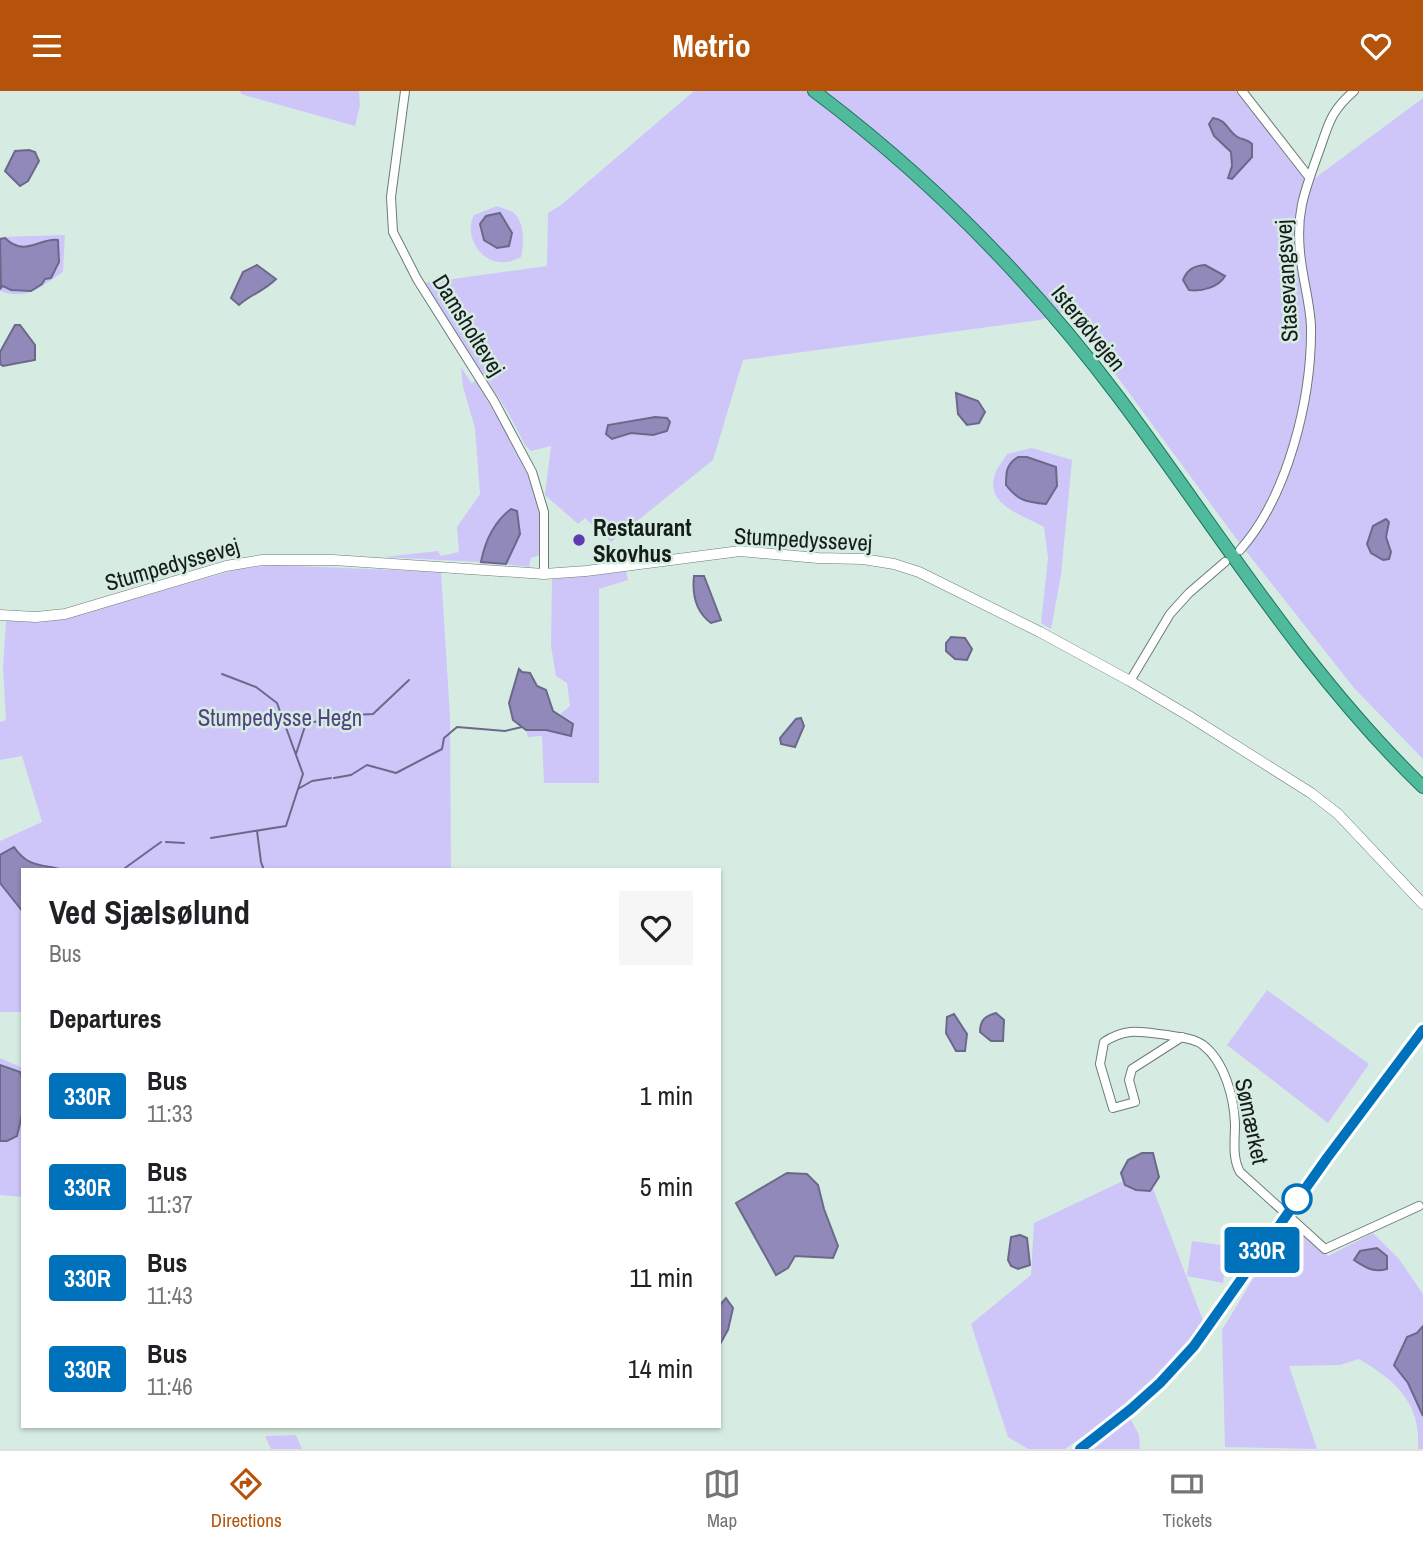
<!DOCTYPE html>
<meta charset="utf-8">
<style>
body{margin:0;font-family:"Archivo Narrow",sans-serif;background:#f6f6f6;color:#202124;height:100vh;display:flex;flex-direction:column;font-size:26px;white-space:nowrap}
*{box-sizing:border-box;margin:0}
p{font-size:23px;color:#757577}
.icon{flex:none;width:38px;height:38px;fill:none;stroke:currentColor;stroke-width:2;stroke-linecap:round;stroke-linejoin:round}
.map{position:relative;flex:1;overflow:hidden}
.details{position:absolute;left:21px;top:777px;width:700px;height:560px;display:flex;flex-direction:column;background:#fff;border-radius:0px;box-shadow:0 2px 5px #0004}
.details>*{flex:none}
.badge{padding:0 14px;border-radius:5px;font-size:24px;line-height:46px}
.map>.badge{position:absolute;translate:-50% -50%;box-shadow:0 0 0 4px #fff}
h2{padding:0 28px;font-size:26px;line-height:63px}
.round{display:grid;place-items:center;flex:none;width:74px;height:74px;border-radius:0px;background:#f6f6f6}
.overview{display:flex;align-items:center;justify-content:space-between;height:119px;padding:0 28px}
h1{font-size:33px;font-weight:800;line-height:52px}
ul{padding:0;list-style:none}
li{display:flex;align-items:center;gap:21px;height:91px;padding:0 28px}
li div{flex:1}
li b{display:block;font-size:26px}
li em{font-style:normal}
li .badge{min-width:77px;font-weight:700;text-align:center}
header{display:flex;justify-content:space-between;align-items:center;height:91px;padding:0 28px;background:#b45309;color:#fff;font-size:32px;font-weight:800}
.tab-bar{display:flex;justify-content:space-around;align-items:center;height:98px;border-top:2px solid #e0e0e0;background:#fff;font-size:19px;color:#757577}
.tab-bar a{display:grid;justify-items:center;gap:4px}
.tab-bar .current{color:#b45309}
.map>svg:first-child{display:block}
</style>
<header><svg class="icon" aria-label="menu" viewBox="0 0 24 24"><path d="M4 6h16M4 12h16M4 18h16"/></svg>Metrio<svg class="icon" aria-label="heart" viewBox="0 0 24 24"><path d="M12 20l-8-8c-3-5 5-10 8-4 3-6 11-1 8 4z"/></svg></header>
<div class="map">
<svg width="1423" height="1358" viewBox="0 0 1423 1358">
<rect width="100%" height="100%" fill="#d6ece3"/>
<path fill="#cec6f9" d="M240,0H359L360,14L355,35L241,3Z
M694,0H1241L1311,90L1423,7V668L1354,597L1238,450L1068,219L1066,224L1063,221L1040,229L743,269L713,369L611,451L585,427L578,433L545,404L551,355L531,360L525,354L509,323L424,192L547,175L548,122L561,114Z
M497,115C502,117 510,119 514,122C525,132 524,153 521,166C513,170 508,172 499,171C478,169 464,142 474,124Z
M65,144L63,181C40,196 28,210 0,200V146Z
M461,276L472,293L475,289C496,325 536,380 541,421C542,435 540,450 540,464L531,467L529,476L506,473L520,443L485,452L481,471L383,466L438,460L441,465L459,461L457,436L480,403L475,337L463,296Z
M1032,357L1072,369L1061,484L1051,538L1041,532L1048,467L1044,436C1024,424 984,415 995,383C997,376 1004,369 1007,363Z
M273,474L441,481L450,626L451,779H23V921H0V750L42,731L22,665L0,669V631L6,629L3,577L6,530H37L67,527L238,478Z
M626,480L628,489L599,498V692H544L542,645L528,646L526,639H546L571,645L573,633L560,623L570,615L567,592L556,585L551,555L552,488Z
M1267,899L1369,973L1328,1032L1227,954Z
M0,967L23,977V1106L0,1104Z
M1146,1079L1204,1232L1167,1275L1127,1315L1065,1358H1028L1008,1346L971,1233L1031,1184L1034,1132Z
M1288,1130L1328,1165L1373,1142L1399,1168L1423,1203V1235L1417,1242L1406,1246L1394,1274L1408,1292L1423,1325V1358H1418C1421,1312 1396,1290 1359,1268L1340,1274L1289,1275L1317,1358L1225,1356L1222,1239Z
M1192,1150L1228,1155L1223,1192L1187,1185Z
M1129,1325L1139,1344L1140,1358H1087Z
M296,1344L302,1358H271L265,1345Z"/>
<path fill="#9089b9" stroke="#6b6989" stroke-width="2" d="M1213,27C1227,29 1227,39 1236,45C1243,50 1247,47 1252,53V66L1232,88L1228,87L1232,75L1231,61L1214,45L1209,33Z
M29,59L35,61L39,70L28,90L20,95L5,80L15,60Z
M500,122L512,142L509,155L497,157L484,149L480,133L486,125Z
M5,147C25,167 40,146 58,149L59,171L51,187L45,188L42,193L31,200L11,199L3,195L1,197L0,148Z
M257,174L276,188C263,201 251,203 239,214L231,207L243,181Z
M1205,174L1225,185C1219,196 1201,201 1189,199L1183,189C1187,179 1193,175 1205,174Z
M15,234H20L35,254V269L3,275L0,273V261Z
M956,302L978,310L985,321L979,332L967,334L958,323Z
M655,326L667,327L670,331L667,340L653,344L631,342L612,348L606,343L608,334Z
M1018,366H1027L1056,376L1057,395L1046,413C1027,411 1018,410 1006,394C1006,382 1006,373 1018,366Z
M511,418L517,420L520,443L506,473L481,471C485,450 494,431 511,418Z
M1386,428L1389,431L1386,446L1391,461L1389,468L1383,469L1371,462L1367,453L1373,435Z
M694,485H704L721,529L711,532C696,521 692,504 694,485Z
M951,546L965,547L972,558L967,569L955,568L946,560V552Z
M519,578L522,581L530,582L537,595L546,599L553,620L573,633L571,645L546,639H526L513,629L509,612Z
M801,627L804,635L795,656L781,653L780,647L796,628Z
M14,756C28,777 42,773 64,779H23V821L0,792V764Z
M996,922L1004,929L1003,950H991L980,941C980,929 985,925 996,922Z
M954,923L967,943L965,960H956L946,942L947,926Z
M0,974L20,981C28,1001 22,1025 17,1045L7,1050H0Z
M1142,1062H1153L1159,1086L1150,1100L1136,1099L1125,1094L1121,1082L1128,1069Z
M787,1082L807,1083L818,1094L824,1118L838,1155L833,1167L795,1165L788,1177L776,1184L736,1112Z
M1020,1144L1027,1147L1030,1174L1018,1178L1011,1175L1008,1169L1011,1146Z
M1377,1157L1387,1165V1178C1373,1182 1365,1176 1354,1169L1360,1160Z
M726,1207L733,1217L728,1239L719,1255V1215Z
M1423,1235V1325L1408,1292L1394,1274L1407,1246L1417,1242Z"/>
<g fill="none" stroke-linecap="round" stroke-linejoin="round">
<path stroke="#6b6989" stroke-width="2" d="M222,583L256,596L277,612L303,683L298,698
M323,630L354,624L373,623L409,589
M296,663L306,632L321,630
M334,687L351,684L367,674L396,682L442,658L444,647L457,636L505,640L522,636
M257,740L261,771L264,779
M211,747L286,735L298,698L312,690L331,687
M166,751L184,752
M125,777L161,751"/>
<defs>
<path id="minor" d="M405,0L391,106L393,141L417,188L494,310L532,381L544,421V483
M1242,0L1309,86
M1240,459C1288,405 1312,307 1311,235C1310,211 1302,186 1300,161C1296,120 1305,100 1318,63C1329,33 1329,22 1354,0
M1130,590L1170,523L1189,502L1225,471
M1182,946L1132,978L1129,989L1135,1011L1113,1017L1100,973L1104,951C1127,936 1141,941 1167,944C1178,946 1194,947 1203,954C1225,971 1234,1007 1235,1033C1235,1049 1232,1067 1240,1081L1325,1158L1419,1115"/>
<path id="tertiary" d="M0,524L36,526L65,523L226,475L262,469H333L544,483L586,480L740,460L818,467L863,468L894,473L919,481L1040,541L1130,590L1189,625L1311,702L1338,723L1423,813
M1080,1358L1131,1318L1160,1292L1194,1255L1341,1048L1423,939"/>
<path id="trunk" d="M814,0C930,87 1033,192 1120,308C1218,439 1304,581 1423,696"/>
</defs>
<use href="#minor" stroke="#697d75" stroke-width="10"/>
<use href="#tertiary" stroke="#697d75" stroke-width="11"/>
<use href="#trunk" stroke="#1e775f" stroke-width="14"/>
<use href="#minor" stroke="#fff" stroke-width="8"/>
<use href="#tertiary" stroke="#fff" stroke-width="10"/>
<use href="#trunk" stroke="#4fba9c" stroke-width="12"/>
</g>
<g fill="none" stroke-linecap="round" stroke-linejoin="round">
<defs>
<path id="line" d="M1080,1358L1131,1318L1160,1292L1194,1255L1327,1067L1423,939"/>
</defs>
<use href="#line" stroke="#fff" stroke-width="16"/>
<use href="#line" stroke="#0072bc" stroke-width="10"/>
</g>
<circle fill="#5e3bb3" stroke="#d6ece3" stroke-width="2.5" cx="579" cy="449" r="7"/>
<circle fill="#fff" stroke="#0072bc" stroke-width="3.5" cx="1297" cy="1108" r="14"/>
<g text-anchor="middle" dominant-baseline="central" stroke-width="5" stroke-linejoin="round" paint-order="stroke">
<g font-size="23" fill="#151d19" stroke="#d6ece3">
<text transform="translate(1286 190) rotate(-93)">Stasevangsvej</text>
<text transform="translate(469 234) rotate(58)">Damsholtevej</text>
<text transform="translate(1089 237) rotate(51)">Isterødvejen</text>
<text transform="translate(803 448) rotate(3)">Stumpedyssevej</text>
<text transform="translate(172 473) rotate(-16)">Stumpedyssevej</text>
<text transform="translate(1252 1030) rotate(78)">Sømærket</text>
</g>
<g font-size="23" font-weight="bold" fill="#151d19" stroke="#d6ece3" text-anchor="start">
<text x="593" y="436">Restaurant<tspan x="593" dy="26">Skovhus</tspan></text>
</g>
<g font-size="23" fill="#514382" stroke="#d6ece3">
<text x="280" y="626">Stumpedysse Hegn</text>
</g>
</g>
</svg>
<b class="badge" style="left:1262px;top:1159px;background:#0072bc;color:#fff">330R</b>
<section class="details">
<div class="overview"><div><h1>Ved Sjælsølund</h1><p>Bus</p></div><a class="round"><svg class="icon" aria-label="heart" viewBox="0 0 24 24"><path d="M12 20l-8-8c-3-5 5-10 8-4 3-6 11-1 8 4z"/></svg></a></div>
<h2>Departures</h2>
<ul>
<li><span class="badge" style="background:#0072bc;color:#fff">330R</span><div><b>Bus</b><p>11:33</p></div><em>1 min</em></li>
<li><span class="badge" style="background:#0072bc;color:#fff">330R</span><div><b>Bus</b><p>11:37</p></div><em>5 min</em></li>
<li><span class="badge" style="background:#0072bc;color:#fff">330R</span><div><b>Bus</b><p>11:43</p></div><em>11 min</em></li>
<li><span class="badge" style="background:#0072bc;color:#fff">330R</span><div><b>Bus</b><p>11:46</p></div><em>14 min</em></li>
</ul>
</section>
</div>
<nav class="tab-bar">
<a class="current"><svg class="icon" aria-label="directions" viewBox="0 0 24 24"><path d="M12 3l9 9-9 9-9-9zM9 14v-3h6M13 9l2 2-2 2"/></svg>Directions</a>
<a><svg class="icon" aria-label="map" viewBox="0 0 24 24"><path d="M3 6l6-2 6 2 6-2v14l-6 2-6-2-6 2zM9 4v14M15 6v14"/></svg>Map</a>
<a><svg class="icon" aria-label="tickets" viewBox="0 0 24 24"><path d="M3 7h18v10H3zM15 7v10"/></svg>Tickets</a>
</nav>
